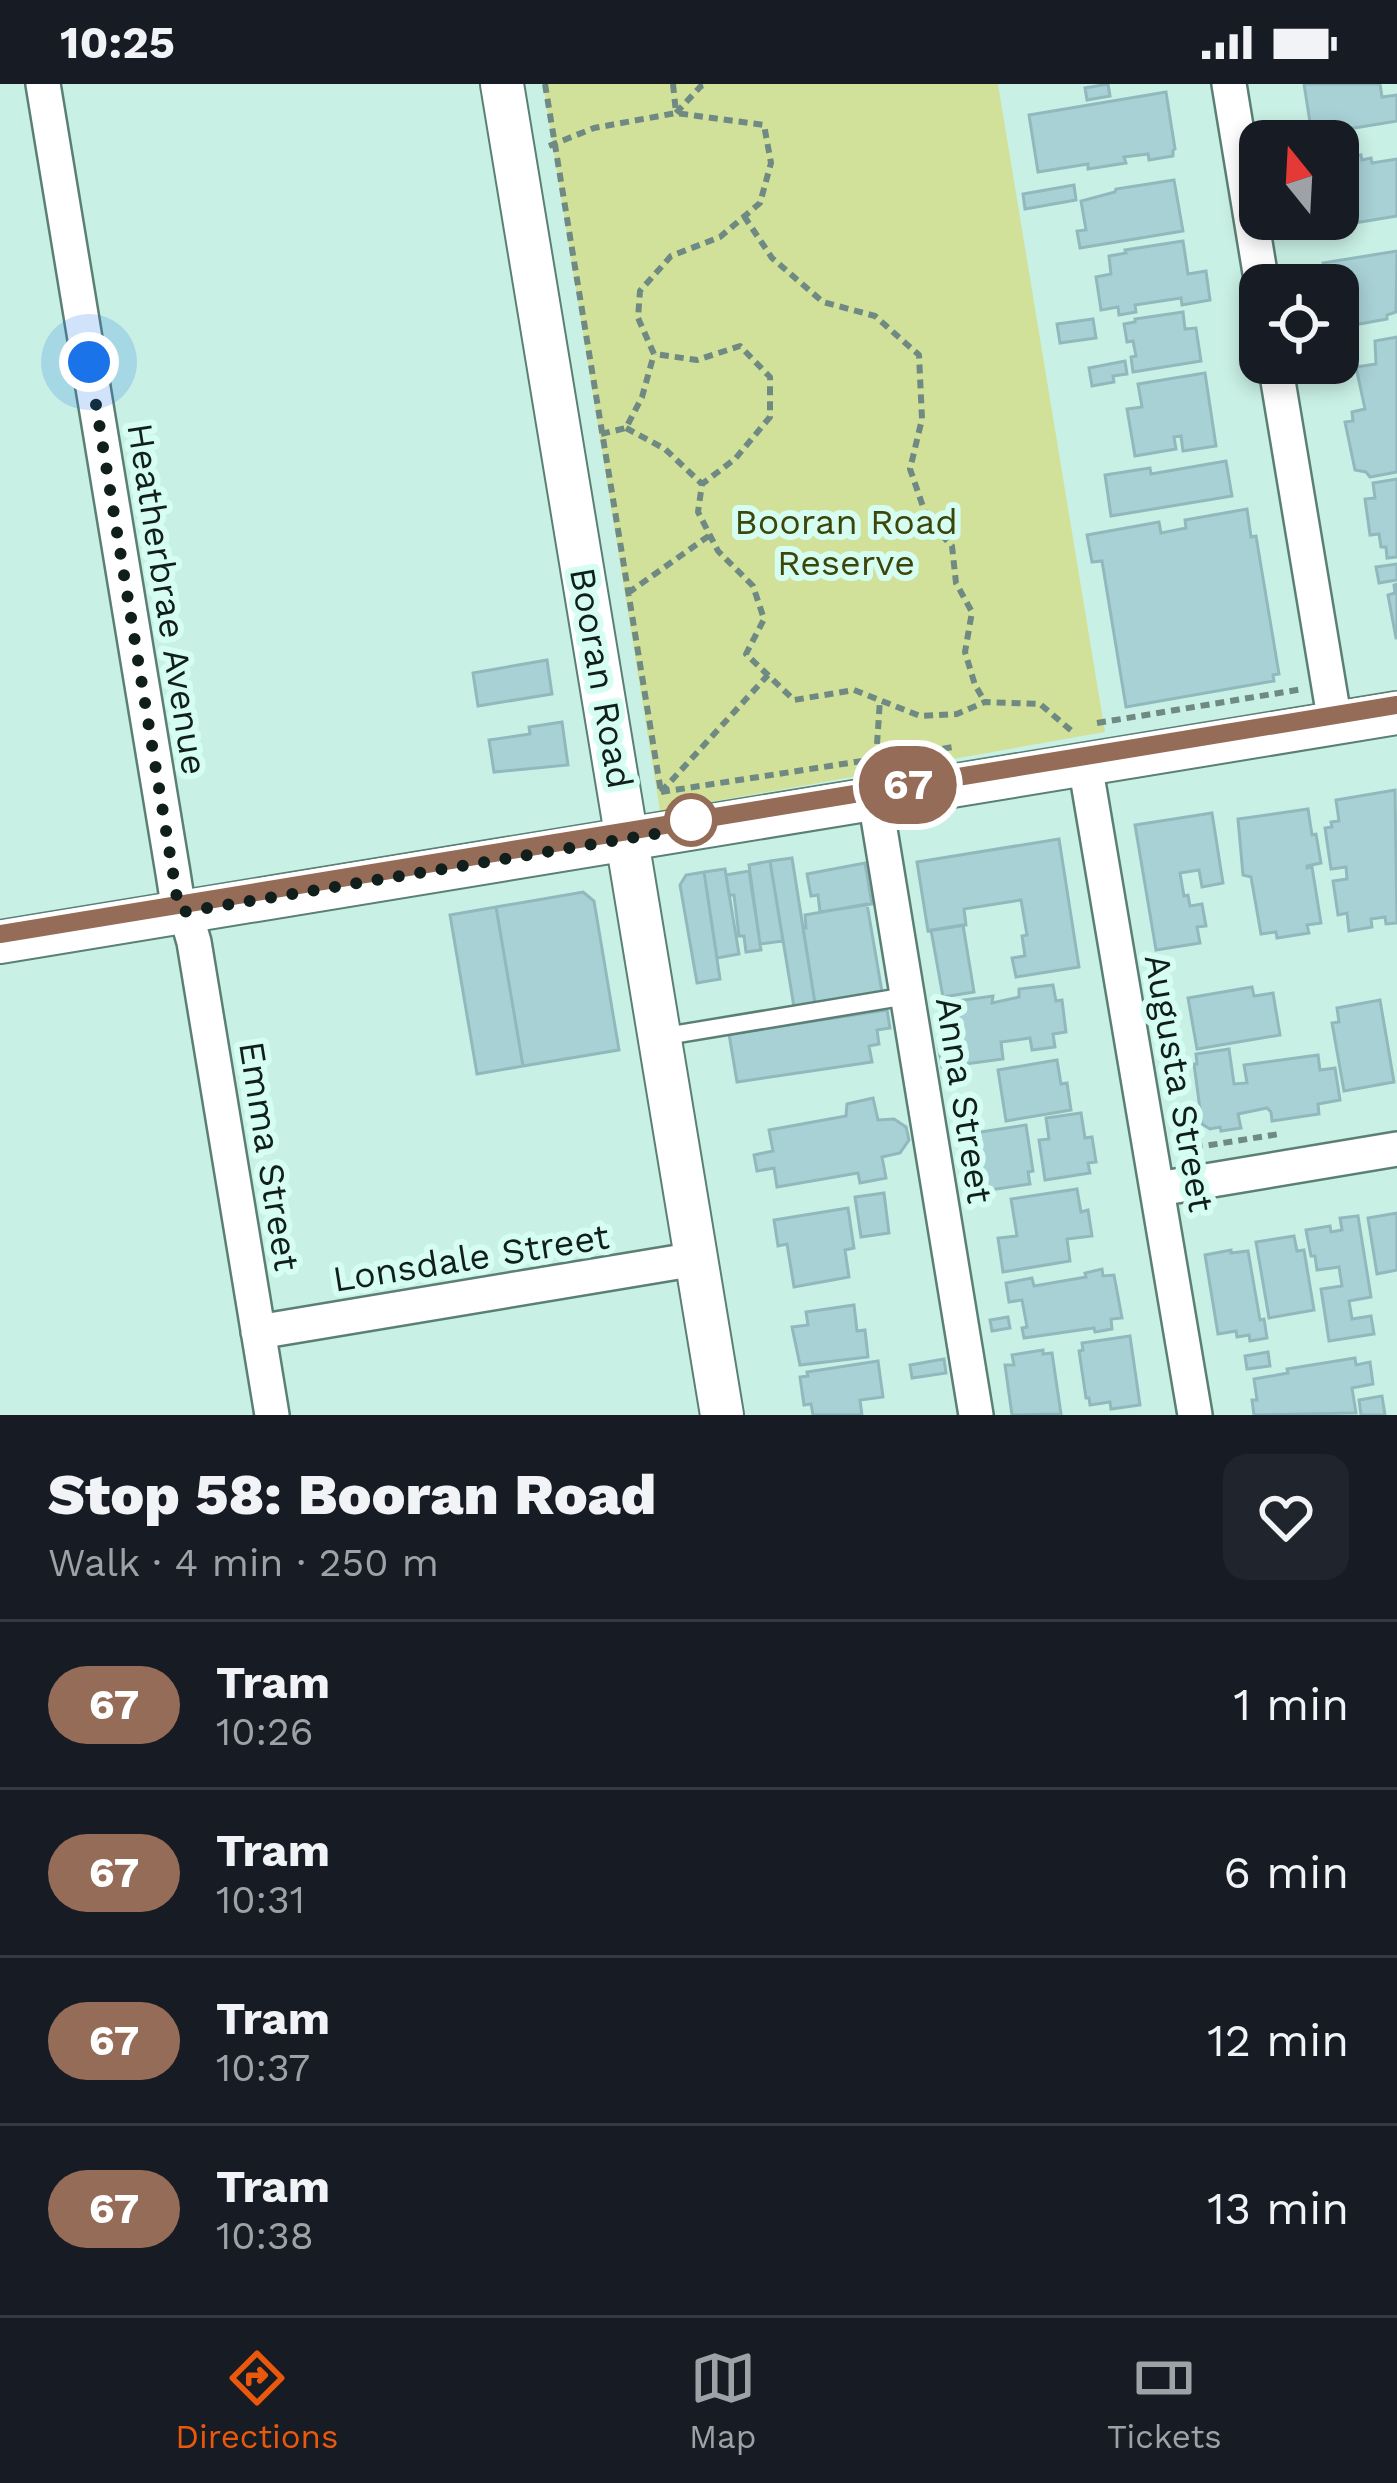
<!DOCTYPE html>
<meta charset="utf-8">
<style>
body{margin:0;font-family:"Work Sans",sans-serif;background:#20242c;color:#f1f3f6;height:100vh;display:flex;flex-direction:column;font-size:45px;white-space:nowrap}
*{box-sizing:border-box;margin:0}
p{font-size:39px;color:#9ea1a6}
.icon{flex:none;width:66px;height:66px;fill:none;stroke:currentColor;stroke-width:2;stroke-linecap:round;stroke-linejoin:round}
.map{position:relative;height:1331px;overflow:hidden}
.sheet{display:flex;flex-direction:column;background:#171b24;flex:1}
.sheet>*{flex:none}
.badge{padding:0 24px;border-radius:39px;font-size:42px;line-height:78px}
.needle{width:78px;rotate:342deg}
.controls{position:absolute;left:1239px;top:36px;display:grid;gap:24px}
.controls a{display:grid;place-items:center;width:120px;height:120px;border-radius:24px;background:#171b24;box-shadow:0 6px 18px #0003;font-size:60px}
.you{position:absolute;width:60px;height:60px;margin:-30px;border:9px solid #fff;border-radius:50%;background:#1a73e8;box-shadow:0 0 0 18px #1a73e833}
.map>.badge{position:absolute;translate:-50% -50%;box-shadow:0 0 0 6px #fff}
.round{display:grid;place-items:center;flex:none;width:126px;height:126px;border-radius:24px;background:#20242c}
.head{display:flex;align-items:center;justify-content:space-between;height:204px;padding:0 48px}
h1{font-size:57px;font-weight:800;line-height:90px}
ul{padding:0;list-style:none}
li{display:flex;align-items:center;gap:36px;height:168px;padding:0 48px;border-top:3px solid #363941}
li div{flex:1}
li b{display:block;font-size:45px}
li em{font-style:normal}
li .badge{min-width:132px;font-weight:700;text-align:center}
.status{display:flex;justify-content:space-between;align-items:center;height:84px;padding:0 60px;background:#171b24;direction:ltr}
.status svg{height:33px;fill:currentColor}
.tabs{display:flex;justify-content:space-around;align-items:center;height:168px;border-top:3px solid #363941;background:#171b24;font-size:33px;color:#9ea1a6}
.tabs a{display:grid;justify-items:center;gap:6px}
.tabs .on{color:#ea580c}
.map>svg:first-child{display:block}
</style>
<div class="status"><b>10:25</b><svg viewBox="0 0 49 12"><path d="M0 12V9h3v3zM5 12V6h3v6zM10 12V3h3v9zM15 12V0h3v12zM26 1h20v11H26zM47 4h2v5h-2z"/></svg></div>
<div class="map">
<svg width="1397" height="1331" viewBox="0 0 1397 1331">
<rect width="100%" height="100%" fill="#c9f0e5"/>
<path fill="#d2e19a" d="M543,0H998L1105,648L660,727Z"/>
<path fill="#a8d1d5" stroke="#91b9bd" stroke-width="3" d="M1108,0L1110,12L1087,16L1085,4Z
M1304,0H1380L1382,13L1397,11V37L1312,51Z
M1166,8L1175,65L1173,66V72L1149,76L1148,70L1124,73L1126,79L1088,85V80L1038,88L1029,31Z
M1361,71L1362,76L1371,74L1372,79L1397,75V132L1318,145L1316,135H1338V74Z
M1174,96L1183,147L1080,164L1077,147L1086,146L1081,117L1115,108L1116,105Z
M1074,101L1076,116L1025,125L1023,110Z
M1183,157L1188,190L1206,187L1210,216L1182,221L1181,214L1135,221L1136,228L1119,231L1118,223L1101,226L1096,193L1111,190L1109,172L1126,169L1125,166Z
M1397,167L1396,228L1387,231V235L1338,244V201H1327L1323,179Z
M1183,228L1185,245L1196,244L1201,277L1133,288L1131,273L1136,272L1133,257L1127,258L1124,240L1135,238V235Z
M1093,235L1096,254L1060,259L1057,240Z
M1397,253V388L1370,393L1366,388L1355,386L1345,338L1353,337L1352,328L1365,325L1356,283L1376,280L1375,257Z
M1125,277L1127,290L1113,292L1114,298L1092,302L1089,284Z
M1205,289L1216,362L1183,367L1181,352L1174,353L1176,365L1135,372L1127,325L1142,323L1138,300Z
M1226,377L1232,412L1111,432L1105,391L1150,384L1151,390Z
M1397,395V473L1387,474L1386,463H1381L1379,450L1370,451L1365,415L1375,414L1373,399Z
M1247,425L1251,453L1256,452L1279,590L1273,591L1274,597L1126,623L1102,477L1092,478L1087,451L1159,438L1161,449L1186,444L1185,436Z
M1397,480V496L1379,499L1376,483Z
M1397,500V554H1396L1388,511L1395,509L1394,501Z
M547,576L552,610L478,622L473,589Z
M562,638L568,681L494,688L489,656L530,650L529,643Z
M1395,706L1397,839L1386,840L1385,833L1371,835L1372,843L1349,847L1347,829L1338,831L1333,797L1347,795L1346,783L1331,785L1325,744L1332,743L1331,738L1339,737L1336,716Z
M1308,725L1312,751L1316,750L1321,779L1307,782V784L1312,783L1321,839L1307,841L1309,849L1277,854L1276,848L1261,850L1251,793L1243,791L1238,735Z
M1212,729L1223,799L1202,803L1199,786L1180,789L1184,812L1188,811L1190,822L1202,820L1206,842L1197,843L1200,859L1156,866L1135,741Z
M1059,755L1079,883L1016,893L1012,874L1025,872L1022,852L1027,851L1021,816L964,825L966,841L928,847L917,778Z
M792,774L815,919L794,923L770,777Z
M770,777L783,857L760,860L749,781Z
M865,779L872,820L820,828L818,811L811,812L807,790Z
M725,785L739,870L717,874L704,788Z
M749,787L761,866L746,868L744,852H739L734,811H729L726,791Z
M704,788L720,895L697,899L680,801L686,791Z
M583,808L594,817L619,966L523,982L496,823Z
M867,820L882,908L815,919L803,844H806L805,831Z
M496,823L523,982L477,990L450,831Z
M963,841L974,908L943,913L931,846Z
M1053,901L1056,917L1062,916L1066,948L1053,950L1055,963L1032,966L1030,954L1001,958L1003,975L942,983L939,965L943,964L940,941L960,939L957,917L993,912L992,919L1019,913V905Z
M1252,903L1254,912L1273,909L1280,951L1197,965L1188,914Z
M1380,916L1394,998L1344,1007L1332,939L1339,938L1337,924Z
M887,926L890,944L877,946L879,960L869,962L872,978L737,998L729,950Z
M1229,965L1234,1000L1247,999L1244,981L1318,971L1320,986L1335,984L1340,1016L1318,1020L1319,1030L1272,1037L1271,1028L1267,1024L1238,1030L1241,1044L1221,1047L1220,1043L1210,1045L1202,1040L1194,980H1197L1196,970Z
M1057,976L1061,1000L1067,999L1071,1026L1006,1037L998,986Z
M873,1014L878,1036L894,1035L906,1043L909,1056L900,1069L882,1073L886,1094L860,1099L858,1089L777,1103L774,1084L757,1087L754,1071L773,1067L769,1046L846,1032L847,1020Z
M1081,1029L1085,1054L1092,1053L1096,1078L1088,1079L1090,1089L1045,1096L1039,1056L1049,1055L1046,1034Z
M1026,1041L1033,1087L1028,1088L1030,1100L983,1107L981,1097H975L970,1062L976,1061L974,1049Z
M1077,1105L1081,1128L1088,1126L1092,1152L1067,1155L1070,1177L1003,1188L998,1154L1017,1152L1011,1115Z
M884,1109L889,1149L861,1153L855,1113Z
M848,1124L854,1164L845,1166L849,1193L794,1203L787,1160L778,1162L774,1136Z
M1397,1129V1186L1377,1190L1368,1134Z
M1358,1132L1371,1213L1349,1217L1352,1235L1371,1232L1374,1250L1329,1257L1321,1205L1342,1202L1339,1183L1317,1186L1315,1172H1311L1306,1146L1330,1142L1331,1148L1342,1146L1340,1134Z
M1294,1152L1297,1167L1304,1166L1314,1226L1269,1234L1256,1158Z
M1231,1166V1169L1248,1167L1260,1236L1264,1235L1267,1254L1250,1257L1249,1251L1237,1253L1236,1247L1218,1250L1205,1171Z
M1102,1185L1103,1192L1114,1191L1122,1234L1111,1235L1112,1245L1095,1248L1094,1244L1024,1254L1022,1244L1027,1243L1022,1216L1009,1218L1006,1199L1032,1194L1034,1202L1086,1193L1085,1189Z
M854,1221L857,1247L865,1246L868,1273L800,1281L792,1243L808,1241L806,1228Z
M1008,1233L1010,1244L992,1247L990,1236Z
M1130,1252L1140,1321L1111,1325L1110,1318L1090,1321L1089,1314H1086L1079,1267L1083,1266L1082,1259Z
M1043,1266V1270L1052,1269L1061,1330L1012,1331L1005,1281H1014L1012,1271Z
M1268,1268L1270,1282L1247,1285L1245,1272Z
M1355,1274L1356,1281L1370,1278L1373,1300L1352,1304L1356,1329L1254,1331L1252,1316H1257L1254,1295L1288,1289L1287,1285Z
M944,1275L946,1289L912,1294L910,1281Z
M878,1277L883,1313L860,1316L862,1331H813L811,1320L804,1321L800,1293L808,1292L807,1288Z
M1382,1312L1385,1331H1361L1359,1316Z"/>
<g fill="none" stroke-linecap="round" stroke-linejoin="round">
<defs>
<path id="service" d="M660,953L907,912"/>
<path id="minor" d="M43,0L173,789L178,821L187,834L194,858L272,1331
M1229,0L1262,201
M1275,279L1335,639
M1085,680L1195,1331
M875,715L976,1331
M1158,1105L1397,1065
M258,1248L696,1175"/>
<path id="tertiary" d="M502,0L722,1331
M0,858L1397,629"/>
</defs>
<use href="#service" stroke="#5b7f75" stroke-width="21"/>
<use href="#minor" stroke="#5b7f75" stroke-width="38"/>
<use href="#tertiary" stroke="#5b7f75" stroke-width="46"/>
<path stroke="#6f8a82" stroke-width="6" stroke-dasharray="9 6" stroke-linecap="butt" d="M545,0L661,708
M673,0L676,29
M676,29L701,2L708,0
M549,62L594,44L676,29L764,41L771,79L760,119L720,153L671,172L640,207L638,234L654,270L697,276L740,262L770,293V333L735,375L702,400L698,428L718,467L753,502L764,535L746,570L794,616L854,606L920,632L957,630L985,618L1040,620L1073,648
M744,132L772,174L823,218L875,232L919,271L922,335L910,385L928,437L952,462L956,499L972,528L965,568L975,601L985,618
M626,344L665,365L702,400
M601,350L626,344L642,313L654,270
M628,509L710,451
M1097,639L1303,605
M876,675L880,616
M661,708L953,663
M661,708L768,591
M1179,1066L1279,1050"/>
<use href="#service" stroke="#fff" stroke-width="16"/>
<use href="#minor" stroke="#fff" stroke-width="33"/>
<use href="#tertiary" stroke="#fff" stroke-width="42"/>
<path stroke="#627b74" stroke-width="3" d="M0,850L1397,621"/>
</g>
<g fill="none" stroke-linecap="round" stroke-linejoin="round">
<defs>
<path id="line" d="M0,850L1397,621"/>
</defs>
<use href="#line" stroke="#fff" stroke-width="27"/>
<use href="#line" stroke="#956c58" stroke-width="18"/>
<path stroke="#101f1b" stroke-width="12" stroke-dasharray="0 21.6" d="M89,278L173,789L178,821L183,828L709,741L691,736"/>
</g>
<circle fill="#fff" stroke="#956c58" stroke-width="6" cx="691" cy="736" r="24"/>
<g text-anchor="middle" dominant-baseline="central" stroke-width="12" stroke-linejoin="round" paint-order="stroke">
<g font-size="36" fill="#3c460b" stroke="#d6fdf2">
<text x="846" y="438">Booran Road<tspan x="846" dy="41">Reserve</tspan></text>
</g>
<g font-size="36" fill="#101f1b" stroke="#d6fdf2">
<text transform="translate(167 515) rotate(81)">Heatherbrae Avenue</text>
<text transform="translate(601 594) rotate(80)">Booran Road</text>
<text transform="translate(1179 999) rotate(80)">Augusta Street</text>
<text transform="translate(964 1016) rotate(81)">Anna Street</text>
<text transform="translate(269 1072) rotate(81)">Emma Street</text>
<text transform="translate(471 1174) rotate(-9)">Lonsdale Street</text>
</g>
</g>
</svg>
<div class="controls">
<a><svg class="needle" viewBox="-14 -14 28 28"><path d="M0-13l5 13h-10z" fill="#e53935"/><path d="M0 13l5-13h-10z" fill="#9ea1a6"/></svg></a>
<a><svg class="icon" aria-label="locate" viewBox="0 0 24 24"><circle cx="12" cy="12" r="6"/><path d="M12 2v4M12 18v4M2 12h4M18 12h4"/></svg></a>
</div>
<div class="you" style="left:89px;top:278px"></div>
<b class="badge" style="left:908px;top:701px;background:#956c58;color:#fff">67</b>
</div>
<section class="sheet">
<div class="head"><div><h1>Stop 58: Booran Road</h1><p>Walk · 4 min · 250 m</p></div><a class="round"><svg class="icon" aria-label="heart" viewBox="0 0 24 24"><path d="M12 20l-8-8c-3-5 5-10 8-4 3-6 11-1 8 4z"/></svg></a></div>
<ul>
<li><span class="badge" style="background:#956c58;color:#fff">67</span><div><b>Tram</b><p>10:26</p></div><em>1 min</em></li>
<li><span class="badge" style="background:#956c58;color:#fff">67</span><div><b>Tram</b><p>10:31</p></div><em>6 min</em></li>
<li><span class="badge" style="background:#956c58;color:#fff">67</span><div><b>Tram</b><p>10:37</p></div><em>12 min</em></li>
<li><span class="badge" style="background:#956c58;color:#fff">67</span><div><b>Tram</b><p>10:38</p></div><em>13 min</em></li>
</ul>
</section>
<nav class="tabs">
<a class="on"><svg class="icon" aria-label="directions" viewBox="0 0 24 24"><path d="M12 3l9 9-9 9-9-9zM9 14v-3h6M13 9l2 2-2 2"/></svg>Directions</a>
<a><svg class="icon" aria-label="map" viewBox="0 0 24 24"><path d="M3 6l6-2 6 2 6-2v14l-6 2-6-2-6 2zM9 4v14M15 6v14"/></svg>Map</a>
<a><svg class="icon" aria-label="tickets" viewBox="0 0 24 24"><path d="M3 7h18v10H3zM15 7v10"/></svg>Tickets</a>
</nav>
